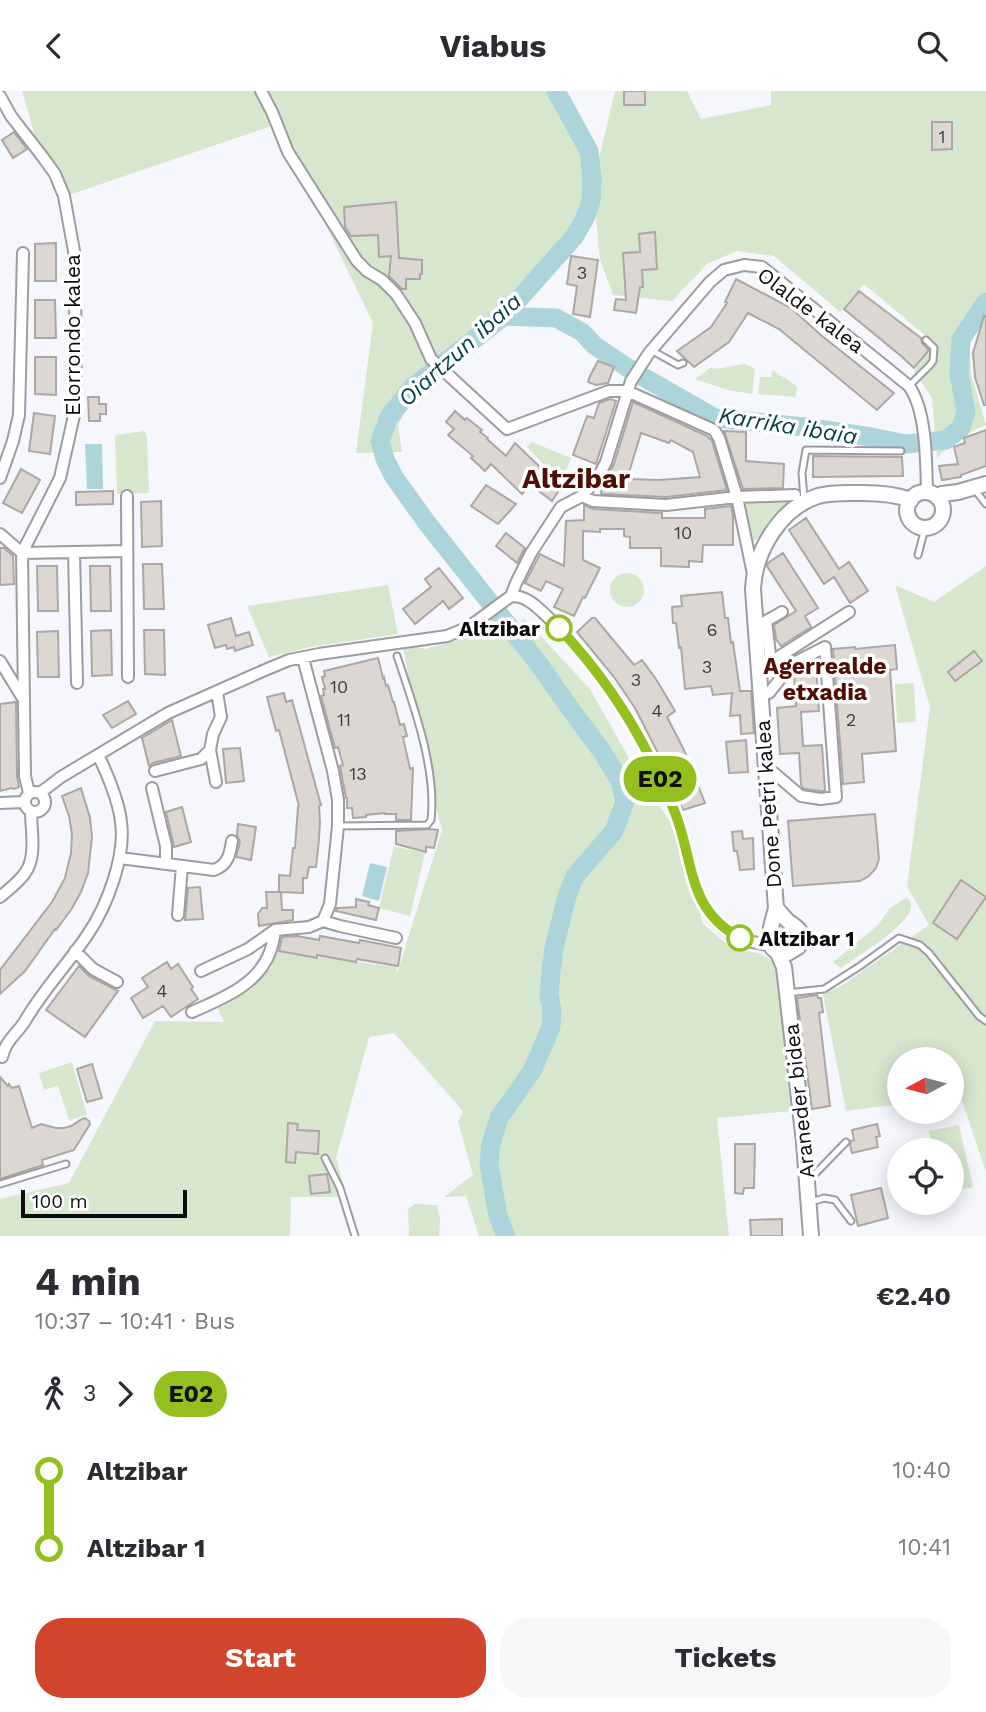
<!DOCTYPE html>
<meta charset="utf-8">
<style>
body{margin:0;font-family:"Work Sans",sans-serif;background:#f7f7f7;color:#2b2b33;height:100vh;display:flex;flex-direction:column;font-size:26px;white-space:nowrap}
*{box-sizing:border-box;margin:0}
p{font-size:23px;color:#7c7c81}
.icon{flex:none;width:38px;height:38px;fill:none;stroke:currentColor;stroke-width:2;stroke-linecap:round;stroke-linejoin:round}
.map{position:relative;height:1145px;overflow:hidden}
.drawer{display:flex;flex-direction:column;background:#fff;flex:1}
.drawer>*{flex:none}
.badge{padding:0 14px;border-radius:23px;font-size:24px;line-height:46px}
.needle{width:46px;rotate:263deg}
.buttons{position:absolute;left:887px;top:956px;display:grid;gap:14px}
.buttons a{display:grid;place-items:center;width:77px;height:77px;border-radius:50%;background:#fff;box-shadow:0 4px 18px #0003;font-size:35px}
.scale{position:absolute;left:21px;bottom:18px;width:166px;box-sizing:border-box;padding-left:7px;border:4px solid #0c0c0e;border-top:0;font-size:19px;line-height:24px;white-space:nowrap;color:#0c0c0e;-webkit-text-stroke:5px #fff;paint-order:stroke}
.map>.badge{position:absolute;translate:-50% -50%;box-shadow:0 0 0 4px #fff}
.legs{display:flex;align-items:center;gap:10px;height:77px;padding:0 35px;font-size:23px}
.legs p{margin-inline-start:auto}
.head{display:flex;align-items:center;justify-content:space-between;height:119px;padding:0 35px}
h1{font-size:38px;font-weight:700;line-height:52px}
.primary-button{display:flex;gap:14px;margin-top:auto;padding:14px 35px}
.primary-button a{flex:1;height:80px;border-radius:28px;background:#d0452b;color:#fff;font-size:28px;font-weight:700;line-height:80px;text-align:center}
.primary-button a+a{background:#f7f7f7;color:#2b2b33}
ul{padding:0 35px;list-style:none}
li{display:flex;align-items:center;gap:24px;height:77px;font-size:26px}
li i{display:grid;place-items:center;width:10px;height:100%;margin:0 9px;background:currentColor}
li i::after{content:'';width:18px;height:18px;margin:-9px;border:5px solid;border-radius:50%;background:#fff}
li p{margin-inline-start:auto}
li:first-child i{background:linear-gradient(#0000 50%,currentColor 0)}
li:last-child i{background:linear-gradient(currentColor 50%,#0000 0)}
header{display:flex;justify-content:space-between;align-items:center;height:91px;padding:0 35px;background:#fff;font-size:32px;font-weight:700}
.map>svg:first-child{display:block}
</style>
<header><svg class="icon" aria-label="back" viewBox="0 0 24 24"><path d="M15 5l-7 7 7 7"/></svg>Viabus<svg class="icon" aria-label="search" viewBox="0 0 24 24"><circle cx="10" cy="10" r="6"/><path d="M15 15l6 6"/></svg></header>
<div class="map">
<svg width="986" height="1145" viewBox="0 0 986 1145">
<rect width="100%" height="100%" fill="#f6f7fd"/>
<path fill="#d7e7cd" d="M22,0H561L599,67L615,0H687L701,28L771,14V0H986V217L983,219L970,254L971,283L986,334L957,347L937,367L932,307L914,280L934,252L864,193L840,221L774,165L737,160L707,173L672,210L613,204L600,168L596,127L524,216L410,312L398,334L402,361L356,362L373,232L277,33L66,105L35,45Z
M745,273L755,278L752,303L728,299L695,288L710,277C724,279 731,274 745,273Z
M772,279L797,295L796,306L758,303L760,286H772Z
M145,340L147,347L149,402L117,403L115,344Z
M532,351L571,367L563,387L546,376L527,356Z
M791,406L789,412L770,429L756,449L750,450L742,416L750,409Z
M986,475V1081L960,1005H952V968H900L899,1013L846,1020L823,903C831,899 846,894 851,888L929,834L907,795L930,616L895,494L934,511Z
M610 499a17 17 0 1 1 34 0a17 17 0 1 1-34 0Z
M388,494L398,543L310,556L269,566L247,515Z
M495,527L507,543L524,527L590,598L634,676L676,740L703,833L734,859L759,862L790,880L796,927L812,1018L717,1027L729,1145H479L466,1105L444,1106L473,1084L458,1031L463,1020L394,942L369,946L336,1067L347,1106H291L290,1145H0V1108L69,1092L155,930L224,931L217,916L249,895L272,876L276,860L397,876L396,885L442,739L430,692L402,552L425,558L466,547Z
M914,592L916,631L897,632L895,593Z
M394,755L425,762L410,825L379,817Z
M906,807L909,808C911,812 912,814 911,818C905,837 858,865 841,877L833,871L878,834L890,817Z
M72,971L87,1024L69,1029L58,995L44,999L39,982Z
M959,1034L973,1096L952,1100V1059H933L929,1040Z
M415,1113L437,1114L440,1127L439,1145H409L408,1118Z"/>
<path fill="#acd4db" d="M85,353H102L103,398H87Z
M370,772L387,776L379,810L362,805Z"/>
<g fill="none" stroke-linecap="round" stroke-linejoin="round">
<path stroke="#acd4db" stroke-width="19" d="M504,225L556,227L582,241L594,254L631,279L715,327L805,336L871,346L906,353L946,349L961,337L966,321L959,282L961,248L986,211
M506,1145L498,1125L489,1073L491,1053L499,1027L532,980L551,936L552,919L549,904L551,881L554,857L567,805L575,785L614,740L625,711L620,690L603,662L574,623L538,572L427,432L394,386L385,368L380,350L389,326L413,296L504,225L574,146L584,129L591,110L592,87L589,60L556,0"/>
</g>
<path fill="#dcd7d2" stroke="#aca7a2" stroke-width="2" fill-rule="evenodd" d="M624,0H645V14H624Z
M932,31H952V58L932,59Z
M14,41L27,58L13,67L2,49Z
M396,111L399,167L422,169V183H420V188H406V198H402L389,185L391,165L379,166L378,144L351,145L345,136L344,116Z
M655,141L657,178L642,179L643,196H640L636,222L614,219L616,208L626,209L623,162L640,161L639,143Z
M56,152V190H35V153Z
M571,165L598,169L590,226L573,223L577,195L567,193Z
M736,188L791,217L822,245L894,302L877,319L779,238L748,222L729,251L694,276L677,260L711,236L727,212L725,211Z
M859,200L921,247L922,252L929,259L914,277L901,265L844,218Z
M35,209H55L56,247H35Z
M984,225L986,226V314H984L975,286L973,262Z
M35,266H56V304L35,303Z
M598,270L614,276L608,292L596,294L588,291L590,285Z
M88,306H99V313H106V323H100V330H89Z
M610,308L616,310L596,373L573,364L587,325L594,327L599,312Z
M633,311L707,345L712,350L727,399L666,406L601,403L602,394L614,373ZM641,342L669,352L671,349L693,361L700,386L659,389L627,388Z
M455,320L465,329L467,327L482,339L480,341L488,347L487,348L506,365L515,352L544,380L563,393L552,410L531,394L522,403L491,373L485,380L471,367L473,365L448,344L454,338L446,331Z
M34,322L55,325L50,363L29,360Z
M986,339V375L961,384V386L942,389L939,375L958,373L954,356L965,352L964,347Z
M724,340L746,341V370L784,373L783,397L743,398Z
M813,365L902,366L903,385L813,386Z
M21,378L40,389L22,422L3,412Z
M486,394L516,413L498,433L471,415Z
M113,400V413L76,414V401Z
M161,410L162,455L142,456L141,411Z
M584,414L593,418L662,422V427H705V418L731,415L733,424V454H703L702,471L689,470V476L661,475V457H630V446L624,445V438H600V441L583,440V469L600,477L585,507L583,506L574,525L554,516L563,498L546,490L541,500L525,492L540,463L564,475L566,430L584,429Z
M806,427L839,478L849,471L868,500L850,512L834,486L824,493L789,439Z
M506,442L525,457L517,472L496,455Z
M0,457H4L13,465L14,493L0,494Z
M783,462L818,517L805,525L811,536L781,555L776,548L774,534L796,520L767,475L768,472Z
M143,473H162L164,518H144Z
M37,475H57L58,520H38Z
M90,475H110L111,520H91Z
M439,477L463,507L449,518L443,510L415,533L403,518L431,496L425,488Z
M722,501L725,527H728L731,552L733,551L740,600H751L754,642L741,643L740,624L730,625L732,602L713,604L711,595L685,598L681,556L679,557L676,532H673L672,516L682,515L681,505Z
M231,527L236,545L249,541L253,554L235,560L234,556L227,558L226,554L215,557L208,534Z
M592,527H595L634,574L642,569L656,588L675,620L667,626L684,659L705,712L683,719L671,688L635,617L614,586L577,541Z
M111,539L112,584L92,585L91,540Z
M144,539H164L165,584L145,583Z
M58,540L59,586H38L37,541Z
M895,554L897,578L890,579L896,660L862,663L864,691L843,693L833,558L855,556V558Z
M974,560L982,570L955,590L948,581Z
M378,567L383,587L384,586L386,595L388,594L393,611H394L400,634L404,633L407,645L403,646L410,678L413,677L411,729H396V723H385V722L366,724V726L353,727L352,717H347V707H346L340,675L343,674L338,656L335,657L321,605L324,604L323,598H325L322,586L325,585L324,580Z
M807,574H816L819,620L801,621L803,655L822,654L825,700H821L804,698L801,694L799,662L780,663L777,617L796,615L794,584L797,579Z
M284,602L286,611L292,609L321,714L319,715L320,731L319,748L316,776H309L307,787H303V802L281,801L282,819H293V829L259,835L258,823L262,817H267L266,801H279V784L290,785L293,757H295L298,716L299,715L279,639L276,640L267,606Z
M128,610L136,623L112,637L103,624Z
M16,611L17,685L19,696L14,698L12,697L0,700V613Z
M172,629L181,665L153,672L149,675L142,647Z
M746,649L748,681L729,682L726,651Z
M240,657L244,690L226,692L223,658Z
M81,697L90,727L92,746L88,782L81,801L71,819L56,839L55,838L25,880L0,903V879L52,811L65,787L71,762L72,743L69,725L62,705Z
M182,716L191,751L174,756L166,721Z
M875,723L879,768L876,777L869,785L860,790L793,795L788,730Z
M238,733L256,736L251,769L236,766L240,751L237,744Z
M430,738L438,739L434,757L426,756V761L396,753V740Z
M742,740L743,748L753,747L754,778L740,779L737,760H734L732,741Z
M961,789L986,806L957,848L933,832Z
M200,796L203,828L185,829L188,797Z
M356,808L369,811L368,814L379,817L376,829L336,820L337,817L356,816Z
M297,845L319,849L320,845L359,852L360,849L401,857L398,875L357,868L356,871L317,864V867L279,860L282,846Z
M167,871L171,878L178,873L193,896L191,898L198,908L171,926L163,915L143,927L131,907L148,896L142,887Z
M79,875L89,885L118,900L85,946L46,919Z
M817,904L818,907H821L823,921L819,922L830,1015L812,1018L797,907Z
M92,973L102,1007L87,1011L77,978Z
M0,986L8,995L9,993L12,997L19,995L32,1037L41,1033L56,1037H64L71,1035L82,1028L85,1027L89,1030L90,1033L74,1059L42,1069L43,1074L0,1088Z
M288,1032L298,1033L297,1039L319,1040L318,1063L296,1061L295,1072L286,1071Z
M877,1033L880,1045L876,1046L878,1056L852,1062L850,1054L851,1050L854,1049L852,1039Z
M735,1053H755L754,1097H744L743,1103L735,1102Z
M327,1083L330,1101L311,1103L309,1085Z
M881,1097L888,1127L858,1135L851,1104Z
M782,1128V1145H751L750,1129Z"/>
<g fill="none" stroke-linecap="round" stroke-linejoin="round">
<defs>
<path id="lane" d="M651,259L678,274L683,272
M909,295L930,274L933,270L934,257L926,249
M975,399L986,413
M804,408L802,382L806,359L901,360
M918,464L925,437
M338,735L427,734L431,729C437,678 413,613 397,565
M787,902L824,898L860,875L899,847L920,854L929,862L979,925L986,930
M325,1067L340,1097L355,1145
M809,1089L846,1051
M0,1093L66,1073
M811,1111L824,1107L835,1109L851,1130"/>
<path id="street" d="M261,0L272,21L288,61L357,170L367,180L382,189L396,203L415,232L431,268L507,338L609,300H627L714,339L719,347L737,406L753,483
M0,5L11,25L42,65L55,83L64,105L74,160L76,258L75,320L60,387L22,462L25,685L29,702
M0,387L13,350L19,324L23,162
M127,405L128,586
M582,405L593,410L666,414L737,406L795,404
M0,443L22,462L126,460
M74,462L77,592
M511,505L516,492L531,462L561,416L582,405L597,388L606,371L631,290L649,262L710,191L724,179L744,174L762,176L909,295C927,321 926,370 927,401
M511,505C517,505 522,506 527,509C538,515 546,525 555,533C579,559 604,586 622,616C640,646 658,679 671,711C684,743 689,796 709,822C717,833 732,846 747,850C756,852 764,852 772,856
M303,567L333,680L338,709V735L330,813L323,830
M0,570L22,606
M771,571L766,530L782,521
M758,579L849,521
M760,603L769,602L792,573L825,556L836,706L821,708L801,705L774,682H766
M155,680L201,668L210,659
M216,691L210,659L213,643L221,626L217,601
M152,697L166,755V773
M25 711a10 10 0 1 1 20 0a10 10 0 1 1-20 0Z
M40,702L61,686L168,622L265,579L289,569L319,563L447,545L469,536L511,505
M0,712L24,711
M120,767L214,779C228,774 230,763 232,750
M0,806C8,799 19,791 25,782C37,766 31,739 31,721
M178,824L182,775
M75,860L93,878L117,891
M201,880L248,858L275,839L309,836L323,830L340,835L396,847
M192,921C221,908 258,894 270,861C273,854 274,846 275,839
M2,966C6,949 16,944 25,930C43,899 68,873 88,843C107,815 126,765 121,731C119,711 107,682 98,664"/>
<path id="secondary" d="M907 419a18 18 0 1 1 36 0a18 18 0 1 1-36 0Z
M937,406L942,403L958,401L986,393
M776,817C780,821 784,827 789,831C801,839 805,842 798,856L788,862C759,863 772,834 776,817L753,498C755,460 780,417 818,405C832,401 848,402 862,402C879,402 895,403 911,409
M777,860L784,876L804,1051L811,1145"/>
</defs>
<use href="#lane" stroke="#9c9ca2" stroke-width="9"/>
<use href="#street" stroke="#9c9ca2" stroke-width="14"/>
<use href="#secondary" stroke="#9c9ca2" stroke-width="18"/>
<use href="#lane" stroke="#fff" stroke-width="5"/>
<use href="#street" stroke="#fff" stroke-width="10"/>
<use href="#secondary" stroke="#fff" stroke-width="14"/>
</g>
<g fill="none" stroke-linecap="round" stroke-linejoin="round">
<defs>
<path id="line-1" d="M559,537C599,579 631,626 656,679C664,696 673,714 679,733C694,780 691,820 740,847"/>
</defs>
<use href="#line-1" stroke="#fff" stroke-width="16"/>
<use href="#line-1" stroke="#93c01f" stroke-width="10"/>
</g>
<g fill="#fff" stroke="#93c01f" stroke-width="3.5">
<circle cx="559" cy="537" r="12"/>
<circle cx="740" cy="847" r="12"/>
</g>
<g text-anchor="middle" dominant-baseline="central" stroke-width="7" stroke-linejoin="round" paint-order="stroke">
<g font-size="18" fill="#403f3f">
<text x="942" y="45">1</text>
<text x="582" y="181">3</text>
<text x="683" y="441">10</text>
<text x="712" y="538">6</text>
<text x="707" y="575">3</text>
<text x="636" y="588">3</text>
<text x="339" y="595">10</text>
<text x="657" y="619">4</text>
<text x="344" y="628">11</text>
<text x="851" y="628">2</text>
<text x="358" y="682">13</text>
<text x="162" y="899">4</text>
</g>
<g font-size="21" fill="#0c0c0e" stroke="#fff">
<text transform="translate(811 219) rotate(37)">Olalde kalea</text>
<text transform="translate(72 244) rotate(-90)">Elorrondo kalea</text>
<text transform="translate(768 713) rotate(-94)">Done Petri kalea</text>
<text transform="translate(799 1010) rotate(-96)">Araneder bidea</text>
</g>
<g font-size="21" font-weight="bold" fill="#0c0c0e" stroke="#fff" text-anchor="end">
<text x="540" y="537">Altzibar</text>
<text x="759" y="847" text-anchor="start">Altzibar 1</text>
</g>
<g font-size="23" font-style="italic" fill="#003f47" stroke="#fff">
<text transform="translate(460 259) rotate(-42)">Oiartzun ibaia</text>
<text transform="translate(788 335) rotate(9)">Karrika ibaia</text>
</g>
<g font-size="23" font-weight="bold" fill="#510e04" stroke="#fff">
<text x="825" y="575">Agerrealde<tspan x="825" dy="26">etxadia</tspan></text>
</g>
<g font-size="28" font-weight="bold" fill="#510e04" stroke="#fff">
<text x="576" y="387">Altzibar</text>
</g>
</g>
</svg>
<div class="buttons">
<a><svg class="needle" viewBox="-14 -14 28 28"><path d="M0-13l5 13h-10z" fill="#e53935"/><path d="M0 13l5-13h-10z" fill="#7c7c81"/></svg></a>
<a><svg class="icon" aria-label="locate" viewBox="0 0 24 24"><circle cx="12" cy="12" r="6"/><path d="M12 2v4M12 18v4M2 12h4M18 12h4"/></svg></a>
</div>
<div class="scale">100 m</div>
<b class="badge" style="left:660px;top:688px;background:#93c01f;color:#111">E02</b>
</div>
<section class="drawer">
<div class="head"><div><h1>4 min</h1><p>10:37 – 10:41 · Bus</p></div><b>€2.40</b></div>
<div class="legs"><svg class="icon" aria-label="walk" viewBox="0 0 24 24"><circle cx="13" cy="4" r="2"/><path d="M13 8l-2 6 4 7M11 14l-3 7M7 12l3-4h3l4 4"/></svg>3<svg class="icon" aria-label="forward" viewBox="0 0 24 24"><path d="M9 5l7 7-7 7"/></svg><b class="badge" style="background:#93c01f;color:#111">E02</b></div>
<ul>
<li><i style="color:#93c01f"></i><b>Altzibar</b><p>10:40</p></li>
<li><i style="color:#93c01f"></i><b>Altzibar 1</b><p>10:41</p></li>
</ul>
<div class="primary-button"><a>Start</a><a>Tickets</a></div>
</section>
